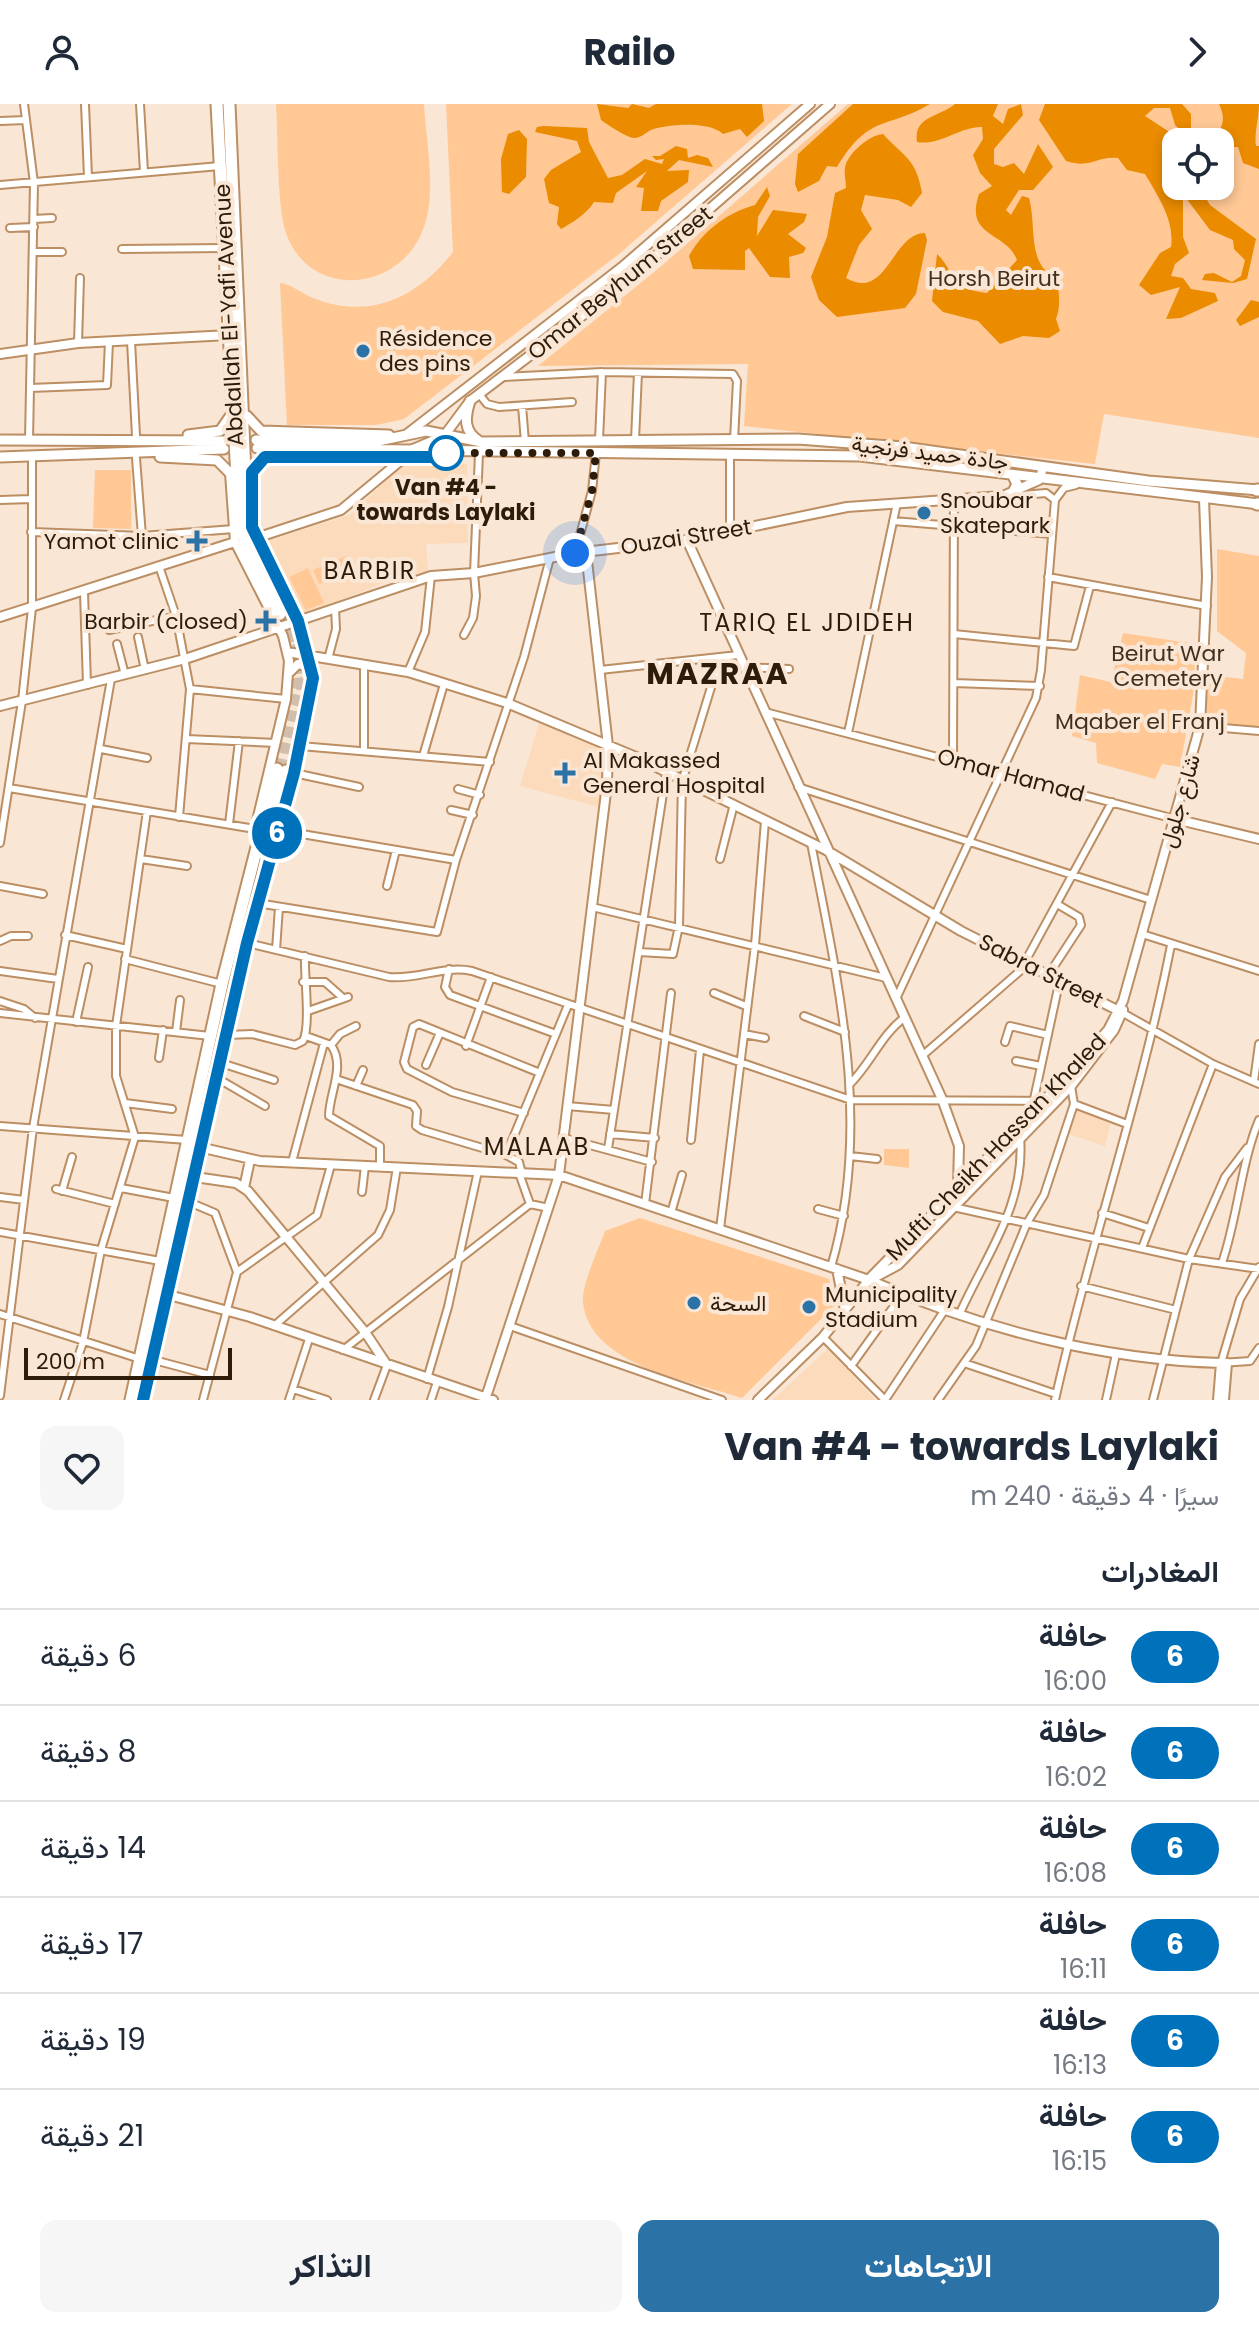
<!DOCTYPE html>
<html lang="ar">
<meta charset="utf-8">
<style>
body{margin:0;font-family:Poppins,Vazirmatn,sans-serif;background:#f6f6f7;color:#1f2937;direction:rtl;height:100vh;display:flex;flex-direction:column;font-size:30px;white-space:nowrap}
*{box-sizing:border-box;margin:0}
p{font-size:26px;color:#747a83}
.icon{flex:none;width:44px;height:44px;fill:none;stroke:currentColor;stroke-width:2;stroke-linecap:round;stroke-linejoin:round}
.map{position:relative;height:1296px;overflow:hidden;direction:ltr}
.drawer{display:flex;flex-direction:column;background:#fff;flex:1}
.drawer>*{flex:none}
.badge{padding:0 16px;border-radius:26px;font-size:28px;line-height:52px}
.controls{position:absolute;left:1162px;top:24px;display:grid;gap:16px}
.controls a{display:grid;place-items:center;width:72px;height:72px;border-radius:16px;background:#fff;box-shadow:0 4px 12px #0003;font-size:40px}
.scale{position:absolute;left:24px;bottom:20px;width:208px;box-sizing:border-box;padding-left:8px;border:4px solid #2e1c0a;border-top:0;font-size:22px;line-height:28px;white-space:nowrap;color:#2e1c0a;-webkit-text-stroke:6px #fae6d4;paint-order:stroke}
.you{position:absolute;width:40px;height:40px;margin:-20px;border:6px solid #fff;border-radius:50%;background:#1a73e8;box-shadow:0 0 0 12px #1a73e833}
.map>.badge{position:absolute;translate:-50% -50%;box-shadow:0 0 0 4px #fff}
h2{padding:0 40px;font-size:30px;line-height:72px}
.round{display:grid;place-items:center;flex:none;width:84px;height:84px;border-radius:16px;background:#f6f6f7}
.headline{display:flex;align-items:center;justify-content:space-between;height:136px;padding:0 40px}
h1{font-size:38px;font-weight:700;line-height:60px}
.cta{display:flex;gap:16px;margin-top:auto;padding:16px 40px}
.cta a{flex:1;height:92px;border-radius:16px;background:#2b72a7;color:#fff;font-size:32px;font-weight:700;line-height:92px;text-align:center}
.cta a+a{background:#f6f6f7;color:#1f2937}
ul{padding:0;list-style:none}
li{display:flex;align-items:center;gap:24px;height:96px;padding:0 40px;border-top:2px solid #e0e1e3}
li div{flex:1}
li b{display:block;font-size:30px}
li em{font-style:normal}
li .badge{min-width:88px;font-weight:700;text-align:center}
header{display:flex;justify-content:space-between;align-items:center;height:104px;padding:0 40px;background:#fff;font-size:36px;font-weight:700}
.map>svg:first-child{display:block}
</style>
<header><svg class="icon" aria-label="forward" viewBox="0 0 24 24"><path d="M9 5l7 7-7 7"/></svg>Railo<svg class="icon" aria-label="person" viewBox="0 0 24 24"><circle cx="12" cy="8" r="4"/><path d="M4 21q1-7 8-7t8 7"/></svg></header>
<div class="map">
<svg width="1259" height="1296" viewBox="0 0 1259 1296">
<rect width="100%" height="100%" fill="#fae6d4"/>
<path fill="#fcdbbd" d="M413,360H467L468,439L426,440L428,467L394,475L305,510L301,506L268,437L349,411L400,364Z
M539,619L603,646L607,655L602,704L520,682Z
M1075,1002L1112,1016L1105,1042L1068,1030Z
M829,1244L875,1296H772Z"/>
<path fill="#ffc895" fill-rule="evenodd" d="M276,0H424C426,39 438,92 422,128C397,189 309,195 286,129C277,104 278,31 276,0Z
M446,0H792L619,150L404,315L376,321H287L280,179C292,180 302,190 313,194C370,217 418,193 453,148Z
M848,0H1259V334L1104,310L1095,360L744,322L748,260L538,262L659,164ZM1176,38H1220V82H1176Z
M95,366H131V425L93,424Z
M1217,445L1259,452V625L1205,620L1209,571L1243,575L1246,549L1217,527Z
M346,452L352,466L319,480L313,466Z
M308,464L324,499L306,506L289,473Z
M1123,529L1196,540L1193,591L1180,663L1162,660L1155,675L1097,659L1096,639L1072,632L1080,571L1111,578Z
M884,1045H909V1064L884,1061Z
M640,1114L829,1175L835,1201L742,1294C692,1277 589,1262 583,1198C581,1182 599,1144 605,1127Z"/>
<path fill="#ea8b00" d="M597,0L628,4L632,0L649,4L656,0H762L764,17L747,33L740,25L723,30C709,17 669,20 651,26C645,29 641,34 634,34C626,33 608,21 601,16Z
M853,0H930C886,26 870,9 837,63L827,62L819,77L798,88L795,80L798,50Z
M955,0H998L993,12L1003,20L1008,5L1021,0L1023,11L994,45V60L1003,63L1014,59L1024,70L1038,40L1053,63L1033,86H1019L1006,106L1011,111L1022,92L1029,94C1037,121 1026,162 1057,174C1059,189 1061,202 1056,215L1060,227L1049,234L1023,232L1000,240L978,217L943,208L932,197L937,150C959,171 943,183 987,189L1017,156C1006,127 964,134 979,90L992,82L980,69L973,51L983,35L982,23C961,22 940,42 917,38C913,12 940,13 955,0Z
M1045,0H1182L1191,10V26L1187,33L1175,21L1170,4H1154L1145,12L1171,29L1163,48L1176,50V82H1199L1210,101L1256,135L1247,175L1233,179L1202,176L1205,170L1214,169L1232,178L1241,172L1245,156L1234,145L1233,136L1210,126L1183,90V133L1189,149L1175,160L1171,172L1183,174L1191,185L1215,189L1218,197L1181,214L1166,215L1180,183L1151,191L1139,181L1160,149L1171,143C1175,117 1158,92 1145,70L1127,66L1118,54C1095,52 1092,65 1066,57L1039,16Z
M1219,0H1259C1259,15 1254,29 1256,42H1259V65L1243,59L1238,43H1231L1220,52V38H1210C1222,26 1227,16 1219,0Z
M544,22L587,24L589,38L608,74L622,71L645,55L662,60L664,55L656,56L652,52H660L676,42L687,45L688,54L697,51L708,54L713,63L679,56L667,67L689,66L688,78L661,97L658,107H641L644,84L636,83L647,67L616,89L613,99L594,98C587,110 570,120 561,125L557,120L559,103L549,99L544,75L551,66L581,48L577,37L535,28L537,23Z
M519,26L527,35L526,73L509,90L502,88L501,55L508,30Z
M883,30C905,54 916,54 922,89L911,103L898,96L865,91L861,106L872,125L859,141L846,174C887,198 892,129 925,129L927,136L916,190L905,204L837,213L819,196L811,173L827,133L835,89L846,84C846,78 844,70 845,64C847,50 869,31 883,30Z
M767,83L770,92L758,113L757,132L773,106L807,110L804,118L788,130L806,144L803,149L789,153L790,174L770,173L749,144L745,147V166L693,165L689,152C703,126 729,108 755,101Z
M1251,196L1259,198V213L1240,222L1236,216Z"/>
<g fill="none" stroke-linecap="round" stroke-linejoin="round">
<path stroke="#d1beac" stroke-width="11" stroke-dasharray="11 5.5" stroke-linecap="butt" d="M277,665L297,575L293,545L280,510
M286,667C302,596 312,577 286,505"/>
<defs>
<path id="street" d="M24,0L34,79L29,336
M85,0L88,73
M140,0L144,68
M0,17L26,16
M0,81L220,62
M34,115L52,114
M10,124L34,123
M122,145L224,144
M33,148H62
M131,237L136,332
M78,239L80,174
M503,273L602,268L733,270L737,277L734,336
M30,284L107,281L109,238
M479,290L487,300L499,303L572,298
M522,302L525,338
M599,336L602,268
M635,336L638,269
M730,349V427
M136,354L142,432
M1010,392L1046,389L1055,396
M0,396L31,395
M893,417L1052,430
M31,428L142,432L234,425
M575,449L592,387L596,349
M159,462L176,512L190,585L179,713
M1048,473L1207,502
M84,488L87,581
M109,526L176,512
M954,530L1074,542L1090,482
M464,531L473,514L476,492L474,469L479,349
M138,533L145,566
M117,540L125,571
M328,555L336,525L335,504
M364,560V647
M744,563L789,565
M600,566L738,551
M408,568L425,528L431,472
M954,579L1040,582
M190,585L286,595
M765,608L1175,715
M1200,622L1259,627
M848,629L897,399
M186,635L276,639
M300,642L490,658
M101,645L147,654
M423,652L444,580
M953,656L954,397
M294,669L359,683
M798,683L1151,796
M9,684L255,725
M458,685L480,691
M451,706L473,711
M229,720L239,637
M278,726L456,756
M0,739L22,597L32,504V352
M811,739C838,879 873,1021 831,1163
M141,755L187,762
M720,755L733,704
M0,782L43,790
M387,782L396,746
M257,799L437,828L456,756L524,553L550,454
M592,803L886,874
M1142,830L1259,867
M65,831L127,845
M0,837L11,832H28
M247,839L389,873C418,876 443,861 472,867L851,996L1056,997
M276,846L279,803
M639,848L673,850L679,822L682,678L720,554
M125,855L222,880
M449,865L445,883L450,891L556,930
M0,867L58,875
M1049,870L1081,821L1079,813L1057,800
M303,878H325L343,894
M714,889L746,902
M896,895L1036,594L1041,566L1055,396L1064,384L1076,381
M0,897L24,905L35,914
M308,907L348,893
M0,909L210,932
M1123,909L1213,960L1259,980
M804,912L845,928
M76,918L88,863
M176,928L180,896
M744,930L765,934
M227,931L252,930L295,941L303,937C311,921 304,873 305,852
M306,932L331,941C346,962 329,989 329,1012L380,1042V1062
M1005,938L1010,922L1048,931
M331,941L340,930L356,922
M466,942L491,873
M922,952L1020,867L1112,698
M159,954L163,926
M1016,957L1041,962
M221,959L274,976
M426,961L439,931
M217,974L265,1002
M336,975L413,1001L417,1007L416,1022L422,1026L506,1051
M1254,977L1259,940
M850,980C871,959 881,931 905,913
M356,982L363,966
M1034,995L1060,875
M125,999L172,1005
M1074,1000L1127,1020
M567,1002L614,1006
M524,1009L452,988L407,965L404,958L413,923L419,920L540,969
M0,1022L187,1036
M610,1030L655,1034
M564,1034L652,1058
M691,1036L700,946
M608,1045L666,670
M850,1052L877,1055
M292,1058L324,939
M519,1069L530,1100
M522,1070L519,1058L506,1051L568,901
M121,1084L174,1094
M56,1085L115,1100
M62,1087L72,1053
M362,1088L365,1062
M0,1093L24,1096
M189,1098L215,1109L237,1168L203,1296
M645,1100L671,889
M953,1103L1189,1155L1259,1165
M818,1105L844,1112
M671,1109L682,1071
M1102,1109L1149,1124
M720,1125L755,841L765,717
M0,1128L160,1157
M1142,1144L1213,960
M1222,1159C1238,1112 1241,1059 1259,1016
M1259,1163L1240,1195L1221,1259L1250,1257L1259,1244
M237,1168L317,1111L331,1061
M1081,1182L1176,1206
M960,1209C986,1151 1026,1100 1020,1033
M0,1210L140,1255
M274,1222L378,1131L390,1106L397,1063
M510,1222L722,1296
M823,1233L885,1296
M343,1246L530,1100L549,1104
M154,1256L210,1271
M964,1259L1056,1290
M851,1262L902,1191
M427,1275L448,1203L478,1067
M293,1285L327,1296
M0,1292L33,1024L111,575
M64,1296L83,1238L101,1146L135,1033L116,972V922L147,707
M289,1296L309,1235
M374,1296L387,1261
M431,1296L437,1278
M885,1296L946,1204
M938,1296L976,1242L1027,1119L1044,1091L1074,1000L1071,982
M1055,1296C1089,1143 1141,995 1171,841
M1106,1296L1116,1250
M1153,1296L1189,1155L1225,1073L1247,1044"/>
<path id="secondary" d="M0,250L78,239L229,231
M407,330L622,163L810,0
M408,347L444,332L470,297L620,183L830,0
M230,369L235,438L283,532L289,557L286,595L255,725
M256,434L341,406L405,353
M687,436L942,995L959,1042L958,1083L964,1093
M0,513L235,438
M287,548L408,568L507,599L636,653L826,746L961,827L1123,909
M290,568L298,560L312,563
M0,602L185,555L431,472L474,469L575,449L687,436L847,403L1003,392L1039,376L1043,364
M1175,715L1259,735
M278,726L313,574L310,552L287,496
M186,1040L260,1057L559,1071L869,1176C979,1224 1101,1256 1221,1259L1218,1296
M195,1073L236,1079L248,1087L365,1228L387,1261
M244,1084L250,1056
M837,1165L845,1206
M870,1176L898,1161L1071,982L1114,926L1123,906
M169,1191L250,1213L493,1296
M485,1296L559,1071L607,680L608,642L586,448
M758,1296L823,1233L872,1172L1066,974L1108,926L1123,897L1200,622L1207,473L1204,395
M1224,1296L1227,1259"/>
<path id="primary" d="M470,297C465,313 463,327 479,337
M247,312L261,327L389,331
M188,331L220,327L231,311
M0,336L223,337
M256,336L378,337L426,327L482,338L798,335L903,343L1148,377L1259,386
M257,344L860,352L1259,400
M0,353L224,345
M160,353L217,356L230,369
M250,376L255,360L265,353H408
M1012,390L1017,380L1013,372"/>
<path id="highway" d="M217,0L239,412L245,438L280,510
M229,0L246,393
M1257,386H1259
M1257,400H1259
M247,410L256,445L286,505
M131,1296L222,880L277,665
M143,1296L286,667"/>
</defs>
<use href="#street" stroke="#bb8e63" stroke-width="10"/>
<use href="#secondary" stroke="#bb8e63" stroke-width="12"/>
<use href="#primary" stroke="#bb8e63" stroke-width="13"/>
<use href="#highway" stroke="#bb8e63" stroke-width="15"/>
<use href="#street" stroke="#fff" stroke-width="6"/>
<use href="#secondary" stroke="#fff" stroke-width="8"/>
<use href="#primary" stroke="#fff" stroke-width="9"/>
<use href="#highway" stroke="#fff" stroke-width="11"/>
</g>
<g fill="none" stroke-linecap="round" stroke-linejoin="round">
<defs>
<path id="line" d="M143,1296L247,839L294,669L313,574L298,517L252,423V368L265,353H433L446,349"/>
</defs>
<use href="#line" stroke="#fff" stroke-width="18"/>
<use href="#line" stroke="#0072bc" stroke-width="12"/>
<path stroke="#2e1c0a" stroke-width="8" stroke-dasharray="0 14.4" d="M446,349H596L592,387L575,449"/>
</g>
<g fill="#2b72a7" stroke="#fae6d4" stroke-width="3">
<circle cx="363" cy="247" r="8"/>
<circle cx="924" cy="409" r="8"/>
<path d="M193 425h8v8h8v8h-8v8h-8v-8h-8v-8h8z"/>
<path d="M262 505h8v8h8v8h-8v8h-8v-8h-8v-8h8z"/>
<path d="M561 657h8v8h8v8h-8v8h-8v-8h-8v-8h8z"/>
<circle cx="694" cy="1199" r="8"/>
<circle cx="809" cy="1203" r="8"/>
</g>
<circle fill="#fff" stroke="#0072bc" stroke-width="4" cx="446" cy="349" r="16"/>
<g text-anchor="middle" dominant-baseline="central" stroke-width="8" stroke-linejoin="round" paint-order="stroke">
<g font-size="22" fill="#42301f" stroke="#fae6d4">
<text x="994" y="174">Horsh Beirut</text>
<text x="1168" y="549">Beirut War<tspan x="1168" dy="25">Cemetery</tspan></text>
<text x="1140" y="617">Mqaber el Franj</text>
</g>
<g font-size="22" fill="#2e1c0a" stroke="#fae6d4">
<text transform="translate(620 179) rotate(-39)">Omar Beyhum Street</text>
<text transform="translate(229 211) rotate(-93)">Abdallah El-Yafi Avenue</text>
<text transform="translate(930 349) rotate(7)">جادة حميد فرنجية</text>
<text transform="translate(686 433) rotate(-9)">Ouzai Street</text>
<text transform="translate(1011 671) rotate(15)">Omar Hamad</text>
<text transform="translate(1180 697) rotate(-74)">شارع جلول</text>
<text transform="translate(1041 867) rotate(27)">Sabra Street</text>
<text transform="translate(996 1043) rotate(-46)">Mufti Cheikh Hassan Khaled</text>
</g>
<g font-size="22" fill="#2e1c0a" stroke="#fae6d4" text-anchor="start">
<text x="379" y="234">Résidence<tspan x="379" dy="25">des pins</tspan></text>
<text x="940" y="396">Snoubar<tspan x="940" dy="25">Skatepark</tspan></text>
<text x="179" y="437" text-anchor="end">Yamot clinic</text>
<text x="248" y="517" text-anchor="end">Barbir (closed)</text>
<text x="583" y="656">Al Makassed<tspan x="583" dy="25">General Hospital</tspan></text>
<text x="825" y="1190">Municipality<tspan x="825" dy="25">Stadium</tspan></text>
<text x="710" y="1199">السحة</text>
</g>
<g font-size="22" font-weight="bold" fill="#2e1c0a" stroke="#fae6d4">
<text x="446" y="383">Van #4 -<tspan x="446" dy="25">towards Laylaki</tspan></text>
</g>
<g font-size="24" letter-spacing="2" fill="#2e1c0a" stroke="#fae6d4">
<text x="370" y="466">BARBIR</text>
<text x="807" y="518">TARIQ EL JDIDEH</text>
<text x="537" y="1042">MALAAB</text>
</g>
<g font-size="30" font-weight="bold" letter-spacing="2" fill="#2e1c0a" stroke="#fae6d4">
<text x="718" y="569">MAZRAA</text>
</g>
</g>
</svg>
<div class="controls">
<a><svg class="icon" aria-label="locate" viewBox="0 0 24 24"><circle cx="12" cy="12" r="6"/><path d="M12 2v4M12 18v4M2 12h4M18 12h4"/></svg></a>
</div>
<div class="scale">200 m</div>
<div class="you" style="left:575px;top:449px"></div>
<b class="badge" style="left:277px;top:729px;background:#0072bc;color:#fff">6</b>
</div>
<section class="drawer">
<div class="headline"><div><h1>Van #4 - towards Laylaki</h1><p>سيرًا · 4 دقيقة · 240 m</p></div><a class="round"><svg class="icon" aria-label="heart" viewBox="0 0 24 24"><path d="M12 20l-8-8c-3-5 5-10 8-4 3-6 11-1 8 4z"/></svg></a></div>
<h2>المغادرات</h2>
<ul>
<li><span class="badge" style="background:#0072bc;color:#fff">6</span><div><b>حافلة</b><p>16:00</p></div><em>6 دقيقة</em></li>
<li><span class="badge" style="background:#0072bc;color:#fff">6</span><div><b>حافلة</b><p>16:02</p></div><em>8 دقيقة</em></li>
<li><span class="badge" style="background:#0072bc;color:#fff">6</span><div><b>حافلة</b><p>16:08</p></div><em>14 دقيقة</em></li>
<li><span class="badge" style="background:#0072bc;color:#fff">6</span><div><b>حافلة</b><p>16:11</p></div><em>17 دقيقة</em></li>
<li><span class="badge" style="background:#0072bc;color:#fff">6</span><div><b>حافلة</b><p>16:13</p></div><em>19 دقيقة</em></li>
<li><span class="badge" style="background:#0072bc;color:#fff">6</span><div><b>حافلة</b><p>16:15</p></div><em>21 دقيقة</em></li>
</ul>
<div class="cta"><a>الاتجاهات</a><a>التذاكر</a></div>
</section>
